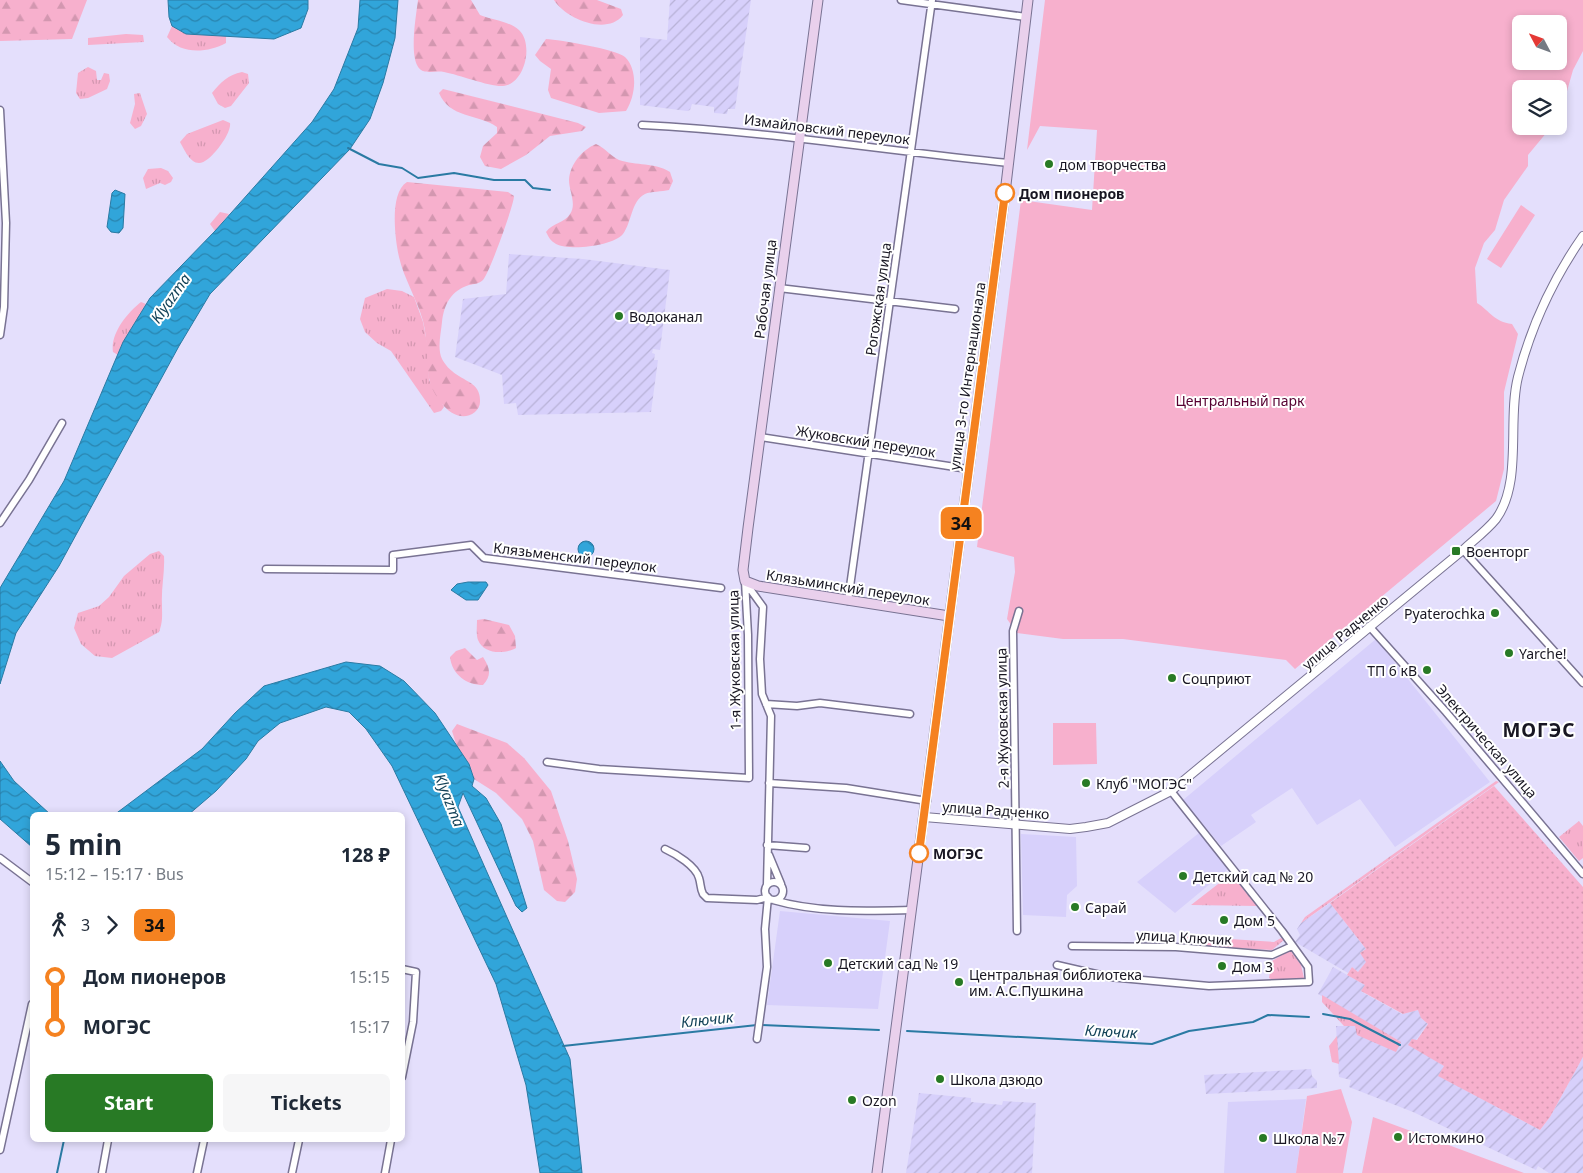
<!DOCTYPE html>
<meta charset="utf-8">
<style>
body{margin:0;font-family:"Noto Sans",sans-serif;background:#f6f6f7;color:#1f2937;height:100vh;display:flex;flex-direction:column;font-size:19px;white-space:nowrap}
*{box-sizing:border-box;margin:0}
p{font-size:16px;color:#747a83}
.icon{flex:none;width:28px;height:28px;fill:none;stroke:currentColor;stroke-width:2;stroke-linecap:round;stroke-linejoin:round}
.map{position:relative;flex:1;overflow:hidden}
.panel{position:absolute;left:30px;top:812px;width:375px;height:330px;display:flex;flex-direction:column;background:#fff;border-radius:8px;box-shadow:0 2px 8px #0003}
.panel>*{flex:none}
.badge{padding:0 10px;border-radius:8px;font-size:18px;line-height:32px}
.needle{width:32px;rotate:311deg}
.tools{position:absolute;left:1512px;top:15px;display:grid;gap:10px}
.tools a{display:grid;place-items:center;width:55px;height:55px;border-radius:8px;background:#fff;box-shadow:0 2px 8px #0003;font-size:25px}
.map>.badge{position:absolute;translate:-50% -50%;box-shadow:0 0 0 2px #fff}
.legs{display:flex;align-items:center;gap:8px;height:55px;padding:0 15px;font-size:16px}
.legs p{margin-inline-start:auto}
.overview{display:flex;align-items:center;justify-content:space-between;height:85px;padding:0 15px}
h1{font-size:28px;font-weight:700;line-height:38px}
.button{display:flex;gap:10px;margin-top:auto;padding:10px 15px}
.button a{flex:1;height:58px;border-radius:8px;background:#287a25;color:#fff;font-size:20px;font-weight:700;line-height:58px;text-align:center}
.button a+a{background:#f6f6f7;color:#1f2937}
ul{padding:0 15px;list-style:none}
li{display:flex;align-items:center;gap:18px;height:50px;font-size:19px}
li i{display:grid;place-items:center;width:8px;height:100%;margin:0 6px;background:currentColor}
li i::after{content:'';width:12px;height:12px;margin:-6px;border:4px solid;border-radius:50%;background:#fff}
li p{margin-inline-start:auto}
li:first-child i{background:linear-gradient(#0000 50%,currentColor 0)}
li:last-child i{background:linear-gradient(currentColor 50%,#0000 0)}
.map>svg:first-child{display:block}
</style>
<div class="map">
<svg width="1583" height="1173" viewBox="0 0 1583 1173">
<defs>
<pattern id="industrial-furrows" width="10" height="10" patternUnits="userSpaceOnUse" patternTransform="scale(1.25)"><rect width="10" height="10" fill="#d7d0fb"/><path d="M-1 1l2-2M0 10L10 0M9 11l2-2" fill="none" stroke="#b8b2d7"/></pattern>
<pattern id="grass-tufts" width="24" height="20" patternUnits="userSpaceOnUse" patternTransform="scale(1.25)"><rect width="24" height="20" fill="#f7b0cd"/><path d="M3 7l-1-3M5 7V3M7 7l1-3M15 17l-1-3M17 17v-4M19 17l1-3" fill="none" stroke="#d397b0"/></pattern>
<pattern id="forest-firs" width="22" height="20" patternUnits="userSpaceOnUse" patternTransform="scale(1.25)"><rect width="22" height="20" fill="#f7b0cd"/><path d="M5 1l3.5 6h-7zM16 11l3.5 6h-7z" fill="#d397b0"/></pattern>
<pattern id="garden-dots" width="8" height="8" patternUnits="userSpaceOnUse" patternTransform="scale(1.25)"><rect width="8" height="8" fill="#f7b0cd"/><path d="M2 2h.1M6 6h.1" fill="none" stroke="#d397b0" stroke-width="1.8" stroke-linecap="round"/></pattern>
<pattern id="water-waves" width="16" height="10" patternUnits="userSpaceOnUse" patternTransform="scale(1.25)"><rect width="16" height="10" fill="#31a5da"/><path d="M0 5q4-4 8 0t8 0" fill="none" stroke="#2985b0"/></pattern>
</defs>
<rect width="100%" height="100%" fill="#e4dffc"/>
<path fill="#d7d0fb" d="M1376,639L1490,782L1395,847L1360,799L1317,825L1292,788L1251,815L1256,822L1221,846L1183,800Z
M1199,833L1228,869L1175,913L1137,882Z
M1021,834L1076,837L1077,886L1067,895L1066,917L1023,915Z
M780,911L890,921L878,1009L767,1005Z
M1306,1099L1296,1173H1224L1228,1102Z"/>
<path fill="url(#industrial-furrows)" d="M670,0H751L735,109H728L727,114L714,113V107L692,104L690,110L687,111L640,105V37L667,40Z
M509,254L583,259L670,270L660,350L653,349L652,353L655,354L654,360H658L651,412L518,415L516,403L504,404L502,375L455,357L463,299L506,294Z
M1330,903L1366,949L1360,953L1367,962L1358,972L1352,967L1348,973L1295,942L1300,935L1297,929L1301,923Z
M1333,967L1365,985L1362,992L1402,1014L1419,1010L1421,1018L1428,1024L1416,1040L1427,1055L1444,1066L1439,1076L1540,1130L1550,1117L1583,1057V1173H1549L1538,1166L1536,1170L1413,1112L1349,1087L1351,1080L1339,1077L1336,1026H1355L1401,1042L1318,994Z
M1311,1069L1312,1076L1317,1081V1088L1206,1094L1204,1075Z
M919,1093L971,1098V1102L1002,1105L1003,1101L1036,1103L1032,1173H906Z"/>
<path fill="url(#grass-tufts)" d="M172,26L186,34L226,36V43C207,53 181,55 167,37Z
M126,34L143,35L144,42L88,45V38Z
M88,67L96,71L97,80H101L104,73L109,74L110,81L107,89L88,98L80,99L76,93L78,73Z
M242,72L248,74L249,83L231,106L225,108L218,104L212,93C221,82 228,75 242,72Z
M140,93L147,114L141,126L135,129L130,123L135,104L134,94Z
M223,120L230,123C232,133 210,163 199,163C190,163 184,149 180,142L187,134Z
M161,168L168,171L173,178L171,182L165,185L160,183L146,189L143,178L148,169Z
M220,212L229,214L215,231L210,224Z
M387,289L402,291L414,297L423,322L428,348L429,380L444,407L441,411L434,413L391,351L377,343L365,332L360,319L365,298Z
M141,302L146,304L118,355L113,352C110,334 127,313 141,302Z
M159,551L164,556C165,572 161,588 162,605C162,616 163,621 159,632L112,658L95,656L81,644L74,628L78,613L99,606L109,597L124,576L150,554Z
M1496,781L1499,782L1301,923L1305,917Z
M1579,821L1583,826V858L1579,861L1559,837Z
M1231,874L1257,906L1191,905Z
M1184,936L1274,942L1281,938L1284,940L1272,950L1183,945Z
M1290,950L1301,965L1304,978L1274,981L1269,978L1272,961Z
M1322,995L1401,1042L1396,1052L1357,1035L1355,1026H1344L1322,1002Z
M1337,1036L1339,1064L1332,1062L1329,1046Z"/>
<path fill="url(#forest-firs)" d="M0,0H87L72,39L0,41Z
M418,0H471L480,15C492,20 509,21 519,30C534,44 525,84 503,86C490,87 460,75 444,72C434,70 422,76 417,65C410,50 416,16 418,0Z
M554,0H597L621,9L623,15C607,36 566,19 554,0Z
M546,39C560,40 616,49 625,57C639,71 635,97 626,111L599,113L551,98L548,90L551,69L540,61L535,55Z
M443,89L578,123L586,127L582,131L550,136L526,155L501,169L485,166L480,157L483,146L497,133V127C477,113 450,119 439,93Z
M596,144C605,148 612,157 619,160C637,166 654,162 670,172L673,181L669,190C662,192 651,191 645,194C631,201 632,222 623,234C613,246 570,251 556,244C551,241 549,238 546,232C552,223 565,223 570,214C577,204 569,191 569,180C570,164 582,150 596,144Z
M407,182L508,192L514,196C514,205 489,274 483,280C479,284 474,284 469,285C451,291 444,304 442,322C441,333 437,349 442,359C444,363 449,369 452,371C464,382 481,382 480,402C480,406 478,409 475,412C455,428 432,396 429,378C426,359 428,340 423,321C417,299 404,279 399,257C395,239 389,193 407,182Z
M484,619L509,625L515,636L516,648C505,654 484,655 478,640C476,635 477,626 477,620Z
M465,648L477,660L483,657C490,668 492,675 483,685C467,685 452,675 450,657L456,651Z
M457,724L507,743L524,758L551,791L568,841L577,879L575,892L565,902L557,901L544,890L533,841L522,819L496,793L474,779L469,764L457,747L452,731Z"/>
<path fill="#f7b0cd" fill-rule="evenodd" d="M1045,0H1583V51L1573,70L1560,116L1559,118V89H1521V126H1552L1528,155V166L1504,200L1495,230L1484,243L1475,268L1477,303C1490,311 1494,322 1512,324L1518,334L1504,392V469L1496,501L1295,669L1286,660L1123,639H1063L1017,633L1007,619L1015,572L1014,557L977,547L1021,200L1092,210L1097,130L1040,126L1027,150ZM1521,24H1559V61H1521Z
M1521,205L1535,215L1501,268L1487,259Z
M1053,723H1096L1097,764L1053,765Z
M1341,1089L1352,1122L1343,1173H1296L1307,1096Z
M1373,1117L1524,1173H1362Z"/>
<path fill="url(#garden-dots)" d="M1494,786L1583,887V1057L1550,1117L1540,1130L1438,1076L1444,1066L1408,1045L1412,1039L1417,1040L1428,1024L1421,1018L1418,1010L1403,1014L1361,991L1365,985L1347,975L1352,967L1358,972L1366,962L1360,953L1366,949L1330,903Z"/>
<path fill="url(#water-waves)" stroke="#2a7aa3" d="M168,0H308V9L301,28L274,39L186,34L172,26L169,17Z
M360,0H398L395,38L383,83L370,119L350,149L210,294L179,346L59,566L16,633L0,684V588L64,481L123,342L150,298L215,231L312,122L334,89L358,28Z
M115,190L125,194L123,228L119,233L111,232L107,227L112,193Z
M578 549a8 8 0 1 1 16 0a8 8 0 1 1-16 0Z
M468,582H486L488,585L478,600H466L451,590L457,584Z
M346,662L380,666L404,681L435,713L469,764L474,779L472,786L486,798L501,824L527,908L522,912L516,906L463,793L458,807L570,1059L582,1173H540L526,1085L496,984L392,766L366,729L349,712L326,707L280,723L258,741L246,759L216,791L188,815H114L202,749L235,713L264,686Z
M0,761L14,781L51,815H32V847L0,819Z"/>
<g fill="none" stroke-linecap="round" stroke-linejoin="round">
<path stroke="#2a7aa3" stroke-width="2" d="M348,148L379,164L402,168L418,178L454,173L494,180H525L533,188L550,190
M1323,1014L1350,1019L1400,1045
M762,1025L879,1030
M907,1031L1152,1044L1189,1031L1253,1022L1268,1015L1309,1017
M563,1046L757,1025
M57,1173L64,1140"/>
<defs>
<path id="minor" d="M901,0L1026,17
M0,110L6,223L4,307L0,335
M642,125C765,131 887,151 1009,163
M779,288L955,309
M760,437L968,469
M0,523L29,480L62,423
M1463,550L1583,683
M266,569L393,570V555L471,545L484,558L721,588
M745,582L763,607L760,659L762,694L771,716L767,885
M848,601L932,0
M1369,626L1446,712L1583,874
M766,704L797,706L820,703L910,714
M547,762L599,769L749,778L748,635L745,581
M769,783L846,788L927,801
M767,845L806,848
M665,849C676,854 696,866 699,878C701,884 700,888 703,894L707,898L757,900L768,897L765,929L767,967L757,1039
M769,855L781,884
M0,858L32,882
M765 891a9 9 0 1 1 18 0a9 9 0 1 1-18 0Z
M773,900C818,913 865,911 911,910
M1017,931L1013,631L1019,611
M1072,946L1176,947L1272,955L1292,946
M1057,965L1109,977L1209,986L1309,982L1308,967L1282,931L1171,791
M402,969L416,972L413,1022L402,1077
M0,1150L32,1004
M102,1173L108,1140
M197,1173L204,1140
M292,1173L299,1140
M385,1173L391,1140"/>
<path id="tertiary" d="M924,817L1070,829L1086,827L1108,823L1171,791L1463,550C1474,540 1487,530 1496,519C1523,482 1507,420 1518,377C1531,326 1553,279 1583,236"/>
<path id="secondary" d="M818,0L748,528L743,570L745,581L758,586L949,616
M877,1173L1005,193L1028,0"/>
</defs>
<use href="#minor" stroke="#797393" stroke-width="9"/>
<use href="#tertiary" stroke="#797393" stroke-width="10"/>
<use href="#secondary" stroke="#797393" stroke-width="11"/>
<use href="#minor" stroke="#fff" stroke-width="6"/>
<use href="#tertiary" stroke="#fff" stroke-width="8"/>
<use href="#secondary" stroke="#e9d0ec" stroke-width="9"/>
</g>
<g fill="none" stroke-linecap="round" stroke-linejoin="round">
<defs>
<path id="line-1" d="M919,853L1005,193"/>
</defs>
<use href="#line-1" stroke="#fff" stroke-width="11"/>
<use href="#line-1" stroke="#f58220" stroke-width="8"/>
</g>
<g fill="#287a25" stroke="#fff" stroke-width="2">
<circle cx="1049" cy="164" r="5"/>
<circle cx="619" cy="316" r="5"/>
<rect x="1451" y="546" width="10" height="10" rx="2.5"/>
<circle cx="1495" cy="613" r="5"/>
<circle cx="1509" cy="653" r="5"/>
<circle cx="1427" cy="670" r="5"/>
<circle cx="1172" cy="678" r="5"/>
<circle cx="1086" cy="783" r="5"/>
<circle cx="1183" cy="876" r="5"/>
<circle cx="1075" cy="907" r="5"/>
<circle cx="1224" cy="920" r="5"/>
<circle cx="828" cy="963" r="5"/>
<circle cx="1222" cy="966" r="5"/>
<circle cx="959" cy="982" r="5"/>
<circle cx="940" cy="1079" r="5"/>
<circle cx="852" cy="1100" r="5"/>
<circle cx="1398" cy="1137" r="5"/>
<circle cx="1263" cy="1138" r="5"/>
</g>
<g fill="#fff" stroke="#f58220" stroke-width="2.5">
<circle cx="1005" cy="193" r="9"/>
<circle cx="919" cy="853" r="9"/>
</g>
<g text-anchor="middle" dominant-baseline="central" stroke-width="4" stroke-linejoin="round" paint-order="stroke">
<g font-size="14" fill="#181622" stroke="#fff">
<text transform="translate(827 129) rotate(7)">Измайловский переулок</text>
<text transform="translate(765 289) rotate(-83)">Рабочая улица</text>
<text transform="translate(878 299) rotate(-82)">Рогожская улица</text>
<text transform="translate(967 376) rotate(-82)">улица 3-го Интернационала</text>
<text transform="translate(866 441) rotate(9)">Жуковский переулок</text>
<text transform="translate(575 557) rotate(7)">Клязьменский переулок</text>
<text transform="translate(848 587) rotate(9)">Клязьминский переулок</text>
<text transform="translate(1345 632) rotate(-40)">улица Радченко</text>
<text transform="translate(734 660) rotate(-91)">1-я Жуковская улица</text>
<text transform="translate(1002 718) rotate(-91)">2-я Жуковская улица</text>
<text transform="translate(1487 741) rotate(49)">Электрическая улица</text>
<text transform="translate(996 810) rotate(4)">улица Радченко</text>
<text transform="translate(1184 937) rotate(3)">улица Ключик</text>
</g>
<g font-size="14" fill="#181622" stroke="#fff" text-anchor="start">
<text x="1059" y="164">дом творчества</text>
<text x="629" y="316">Водоканал</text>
<text x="1466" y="551">Военторг</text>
<text x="1485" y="613" text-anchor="end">Pyaterochka</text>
<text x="1519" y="653">Yarche!</text>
<text x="1417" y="670" text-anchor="end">ТП 6 кВ</text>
<text x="1182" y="678">Соцприют</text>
<text x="1096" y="783">Клуб "МОГЭС"</text>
<text x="1193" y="876">Детский сад № 20</text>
<text x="1085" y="907">Сарай</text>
<text x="1234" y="920">Дом 5</text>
<text x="838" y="963">Детский сад № 19</text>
<text x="1232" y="966">Дом 3</text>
<text x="969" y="974">Центральная библиотека<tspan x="969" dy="16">им. А.С.Пушкина</tspan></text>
<text x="950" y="1079">Школа дзюдо</text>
<text x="862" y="1100">Ozon</text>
<text x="1408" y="1137">Истомкино</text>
<text x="1273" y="1138">Школа №7</text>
</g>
<g font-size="14" font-weight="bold" fill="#181622" stroke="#fff" text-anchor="start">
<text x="1019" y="193">Дом пионеров</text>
<text x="933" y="853">МОГЭС</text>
</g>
<g font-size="14" fill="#560031" stroke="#fff">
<text x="1240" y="400">Центральный парк</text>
</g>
<g font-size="15" font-style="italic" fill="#124157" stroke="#fff">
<text transform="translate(170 298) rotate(-55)">Klyazma</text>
<text transform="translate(450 800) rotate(68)">Klyazma</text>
<text transform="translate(707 1019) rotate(-6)">Ключик</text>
<text transform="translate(1111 1031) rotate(3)">Ключик</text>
</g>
<g font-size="19" font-weight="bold" letter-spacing="1" fill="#181622" stroke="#fff">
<text x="1539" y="730">МОГЭС</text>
</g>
</g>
</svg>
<div class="tools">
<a><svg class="needle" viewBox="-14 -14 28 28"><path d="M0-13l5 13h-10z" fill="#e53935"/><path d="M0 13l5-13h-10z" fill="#747a83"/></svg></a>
<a><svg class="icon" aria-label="layers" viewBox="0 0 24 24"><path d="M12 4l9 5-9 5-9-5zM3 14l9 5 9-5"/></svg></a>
</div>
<b class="badge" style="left:961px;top:523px;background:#f58220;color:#111">34</b>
<section class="panel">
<div class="overview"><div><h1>5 min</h1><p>15:12 – 15:17 · Bus</p></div><b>128 ₽</b></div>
<div class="legs"><svg class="icon" aria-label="walk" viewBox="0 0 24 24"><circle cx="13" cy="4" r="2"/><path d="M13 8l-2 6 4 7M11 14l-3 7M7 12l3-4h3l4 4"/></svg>3<svg class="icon" aria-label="forward" viewBox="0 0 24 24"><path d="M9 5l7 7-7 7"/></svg><b class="badge" style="background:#f58220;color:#111">34</b></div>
<ul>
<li><i style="color:#f58220"></i><b>Дом пионеров</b><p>15:15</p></li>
<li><i style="color:#f58220"></i><b>МОГЭС</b><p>15:17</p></li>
</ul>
<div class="button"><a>Start</a><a>Tickets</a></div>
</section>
</div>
